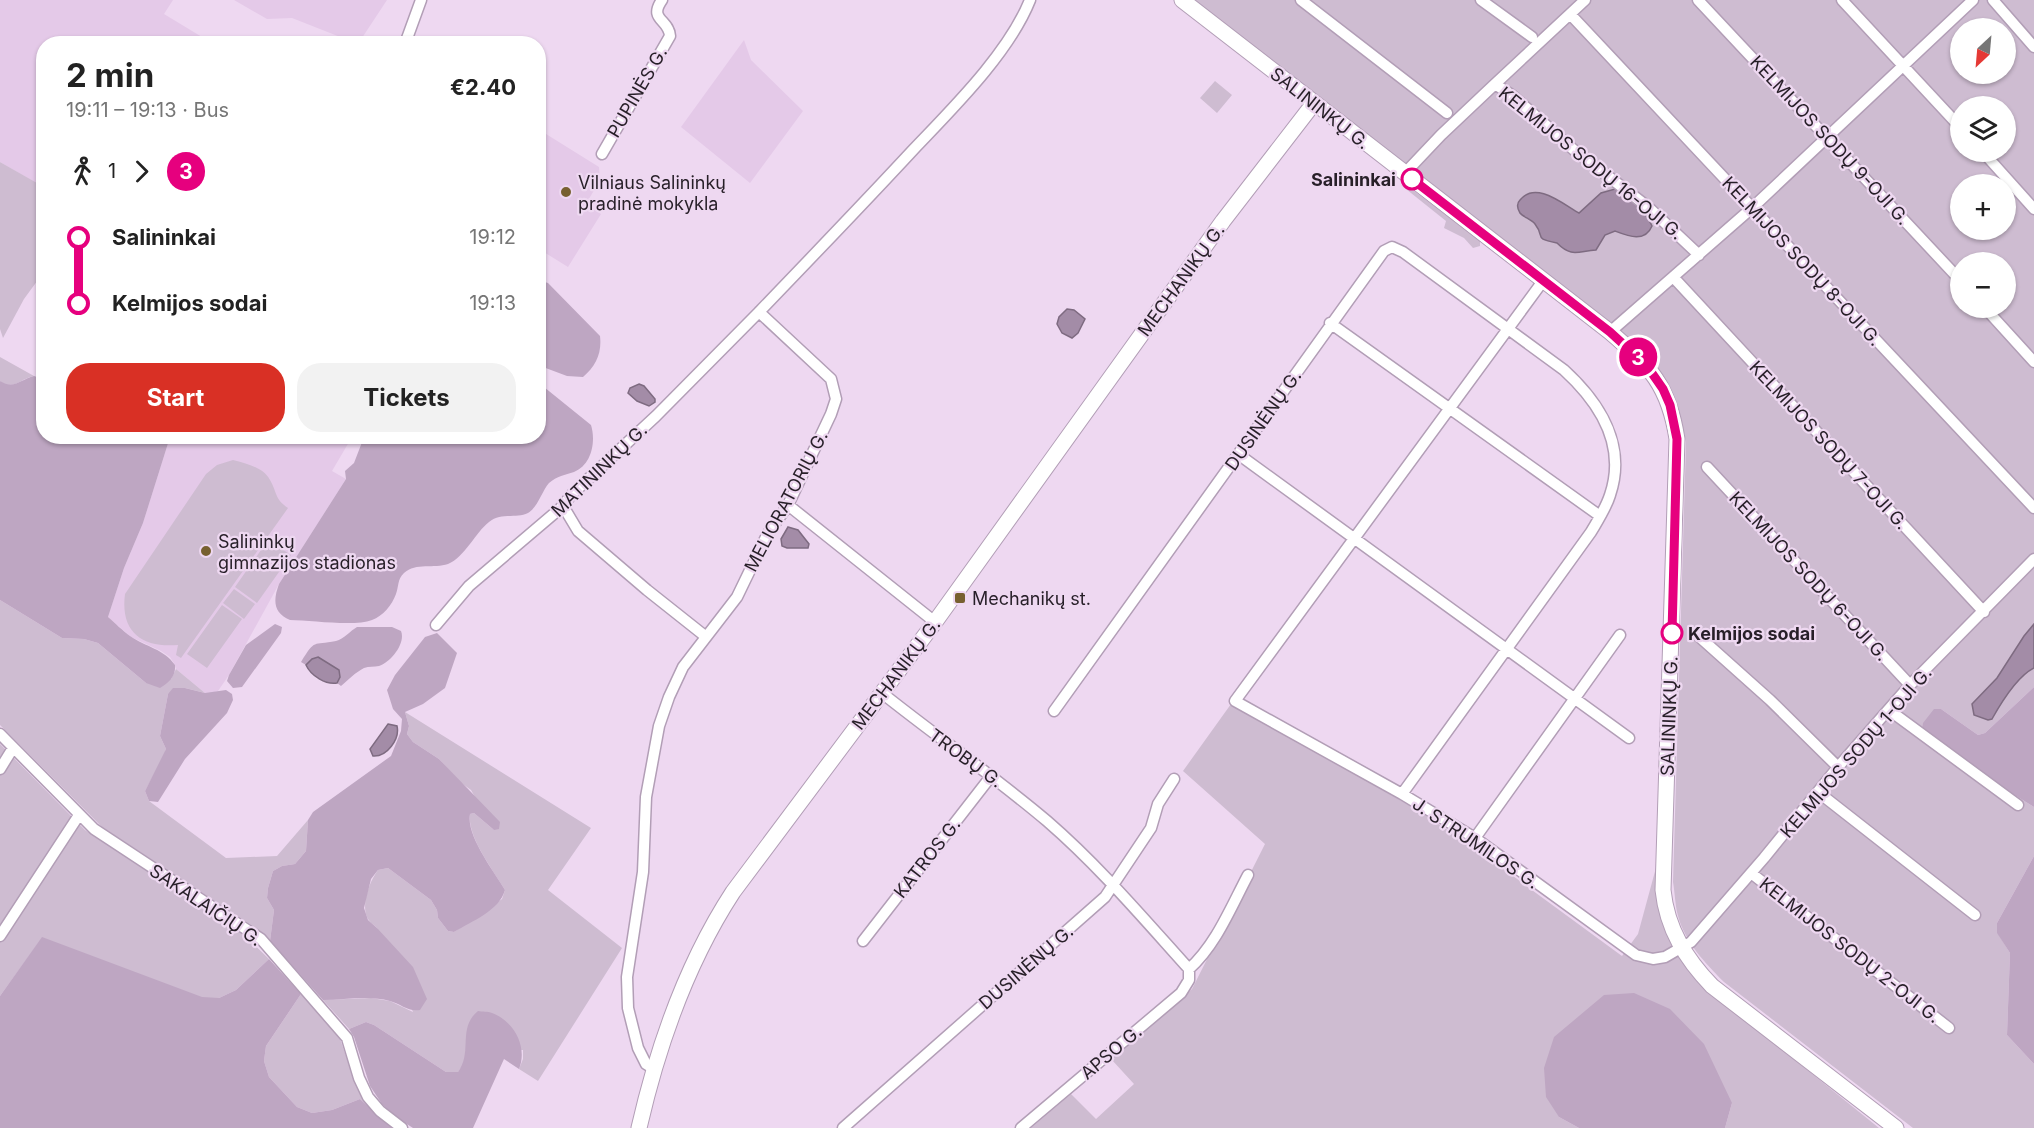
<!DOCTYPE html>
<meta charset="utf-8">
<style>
body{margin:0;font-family:Inter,sans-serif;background:#f2f2f2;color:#222;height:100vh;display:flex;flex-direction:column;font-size:22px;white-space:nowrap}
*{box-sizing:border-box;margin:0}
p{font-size:20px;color:#767676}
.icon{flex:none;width:33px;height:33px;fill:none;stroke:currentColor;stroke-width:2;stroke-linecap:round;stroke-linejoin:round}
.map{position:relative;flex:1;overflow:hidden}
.details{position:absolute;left:36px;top:36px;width:510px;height:408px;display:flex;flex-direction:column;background:#fff;border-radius:24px;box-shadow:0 2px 4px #0004}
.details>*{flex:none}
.badge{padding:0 12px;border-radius:20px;font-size:21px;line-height:39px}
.needle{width:39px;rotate:206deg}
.fabs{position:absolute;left:1950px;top:18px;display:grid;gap:12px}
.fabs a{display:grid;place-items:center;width:66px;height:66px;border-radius:50%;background:#fff;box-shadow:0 2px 4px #0004;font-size:30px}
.map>.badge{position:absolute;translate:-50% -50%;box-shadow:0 0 0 3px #fff}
.legs{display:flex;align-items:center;gap:9px;height:66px;padding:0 30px;font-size:20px}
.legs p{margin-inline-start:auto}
.summary{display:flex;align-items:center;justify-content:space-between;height:102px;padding:0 30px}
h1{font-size:33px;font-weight:700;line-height:45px}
.button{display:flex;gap:12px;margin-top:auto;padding:12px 30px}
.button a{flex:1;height:69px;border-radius:24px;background:#d93025;color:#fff;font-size:24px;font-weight:700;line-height:69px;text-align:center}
.button a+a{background:#f2f2f2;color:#222}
ul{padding:0 30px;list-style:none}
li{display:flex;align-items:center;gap:21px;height:66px;font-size:22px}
li i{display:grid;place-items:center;width:9px;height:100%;margin:0 8px;background:currentColor}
li i::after{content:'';width:15px;height:15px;margin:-8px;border:4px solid;border-radius:50%;background:#fff}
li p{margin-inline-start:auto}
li:first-child i{background:linear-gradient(#0000 50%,currentColor 0)}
li:last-child i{background:linear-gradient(currentColor 50%,#0000 0)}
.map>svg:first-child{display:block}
</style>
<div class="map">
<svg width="2034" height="1128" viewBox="0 0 2034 1128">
<rect width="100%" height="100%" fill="#eed8f1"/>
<path fill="#e4c9e8" d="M0,0H173L164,14L202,37L198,44H44L43,187L0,162Z
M234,0H387L358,44L292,18L267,19Z
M744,40L751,60L803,111L750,183L681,127Z
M538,129L599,167L600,180L586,204L601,214L568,267L539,249Z
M170,437H352L332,471L346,479L279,584L229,675L218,691L211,693H205L176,669L175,665L170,657L161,651L131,637L108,617L124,568L143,523Z"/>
<path fill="#cebcd1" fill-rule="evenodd" d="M1194,0H2034V687L1985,733L1978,735L1941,709L1963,763L2034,807V856L1997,923V932L2010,953L2007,1035L2034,1064V1128H1913L1724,982C1705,963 1685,942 1678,916C1675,905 1675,893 1673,882L1686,442C1677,389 1662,368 1622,334ZM1960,28H2006V74H1960ZM1960,106H2006V152H1960ZM1960,184H2006V230H1960ZM1960,262H2006V308H1960Z
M1215,81L1232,95L1217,113L1200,98Z
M0,162L44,187L43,273L24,299L3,338L0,329Z
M1401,185L1410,188L1480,240V246L1473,248L1464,238L1444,228L1446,221Z
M0,357L34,376C20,379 19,387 3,384L0,381Z
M233,460C247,464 263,467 270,480C278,494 274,498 288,508L181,658L176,655L178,645C142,648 120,632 125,594L206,474L217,465Z
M268,540L291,555L257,603L235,587Z
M234,589L255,604L244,619L223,603Z
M0,600L62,638L84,639L98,643L146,683L171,679L176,669L205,693L185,688L168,694L160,736L166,749L164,756L145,791L149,801L226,858L277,856L308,820L306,851L295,864L282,866L273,871L268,888L267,898L274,910L270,941L253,926L102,827L0,725Z
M222,605L242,619L207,668L187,654Z
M1231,704L1414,808L1472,846L1622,956L1638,934L1657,864L1658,904L1664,927L1679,956L1721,1000L1879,1128H1725L1732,1103L1559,1117L1579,1128H1031L1071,1094L1096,1119L1134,1084L1112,1060L1192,989L1265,844L1183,771Z
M405,712L591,828L548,890L622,948L538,1081L519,1069L523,1059V1050L466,1048L465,1062L458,1072H446L374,1025L366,1022L349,1029L323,1000L371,998L390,1001L413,1012L377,928C373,924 369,922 367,917C361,903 370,881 378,870L388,868L431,900L437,910L438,918L448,931L454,932L502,899L505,890C494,871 467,837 470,814L474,813L494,830L471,790L460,782L439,759L413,742L407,734L409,726Z
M0,744L85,830L244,935L269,959L236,990L219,998H202L42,938L0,996Z
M301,994L340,1039L358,1090L365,1103L360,1099L332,1110L312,1113L297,1107L269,1077L264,1061L266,1046Z"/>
<path fill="#bea6c2" d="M539,280L548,283L600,336C602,353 596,366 583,377L567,376L543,367L539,372Z
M34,376L43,379L44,436L170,437L143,523L124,568L108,617C115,623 123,631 130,636C146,647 164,649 175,665C176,676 169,683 160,688L146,683L98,643L84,639L62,638L0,600V381C14,390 21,379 34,376Z
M539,383L591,425C596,441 592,465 574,472C565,475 557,476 549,483C542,491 538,507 528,513C516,519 501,512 489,522C475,533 465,557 448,564C434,569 416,562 404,573C397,580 399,586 396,594C392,605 383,616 372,620C354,627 311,620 290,620C273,613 273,600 279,584L346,479L345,471L354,463L364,437L538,436Z
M275,624L282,627L281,633L242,687L233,688L227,681L229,675L246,645Z
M357,627H392L401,631C406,643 391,662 379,666C374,667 369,666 364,668C356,672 348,680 341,686L337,683L340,677L312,659L306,665L301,662C316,638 312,646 336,641C344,639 350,631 357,627Z
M437,633L457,653L445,688L423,704L405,712L409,726L407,734L413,742L439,759L500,822L499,829L494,830L474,813L470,814C466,836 494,871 505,890C499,911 472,921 454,932L448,931L438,918L437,910L431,900L388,868L378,870L371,879L364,908L368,920L377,928L413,967L427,999L420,1010C408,1012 401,1004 390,1001C369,995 344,1000 323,1000L270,941L274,910L267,898L268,888L273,871L282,866L295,864L306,851L308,820L313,812L391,756L401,731L402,719L393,709L387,690L395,675L425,637Z
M2034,687V807L1963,763L1922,731L1923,723L1934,709H1941L1978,735L1985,733Z
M173,688H185L205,693L226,690L232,694L233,700L227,713L185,759L158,802L149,801L145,791L166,749L160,736L168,694Z
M2034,856V1064L2007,1035L2010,953L1997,933V923Z
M42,937L202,997L219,998L236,990L269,959L301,994L266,1046L264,1061L269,1077L297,1107L312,1113L332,1110L360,1099L392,1128H0V996Z
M1634,993L1670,1009L1704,1044L1732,1103L1725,1128H1579L1559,1117L1546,1097L1544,1068L1554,1037L1604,995Z
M478,1011C482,1012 488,1011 492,1013C514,1021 528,1047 519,1069L504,1059L473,1128H413L396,1117L382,1104L370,1086L354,1037L349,1029L366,1022L374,1025L446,1072H458C473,1052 457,1028 478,1011Z"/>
<path fill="#a38ca7" stroke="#7e6b81" stroke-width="1.5" d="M1615,189C1629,197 1646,211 1652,226C1645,243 1628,236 1615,231L1605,235L1596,250C1578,251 1572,258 1557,243C1532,238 1546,238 1535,224C1531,219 1523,217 1520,213C1517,208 1517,203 1520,200C1536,180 1564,205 1579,213L1601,193Z
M1067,309L1074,310L1085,319L1078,333L1072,338L1062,333L1057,324L1059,317Z
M639,384L644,386L655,399V402L649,406L637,401L628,393L630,388Z
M788,527L798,530L809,544L808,548H787L782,546L781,539Z
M2034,624V668C2018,676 2001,703 1992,719L1988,720L1974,715L1972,704L1997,678L2024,636Z
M318,657L339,670L340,677L337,683C326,685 311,676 306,665L312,659Z
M388,724L397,726C400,739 387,757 373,756L370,749Z"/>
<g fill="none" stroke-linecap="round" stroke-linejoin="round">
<defs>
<path id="street" d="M1301,0L1447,113
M1481,0L1532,37
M1698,0L1960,280
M1842,0L1960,127
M1993,0L2034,47
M1570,14L2034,508
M405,44L421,0
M1495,84L1585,0
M1983,152L2034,209
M602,154L670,36C669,19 648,20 662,0
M1405,173L1441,135L1495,84L1513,96L1574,150L1648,207L1699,255
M1674,278L1984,612
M1543,281L1235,701L1402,794L1475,838L1636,955L1653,959L1665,957L1691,942L1764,858L1838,767L1910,685L2034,559
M1985,308L2034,362
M1330,323L1600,516
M1610,332L1753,207L1973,0
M1238,454L1629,738
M1707,467L1910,685
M788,505L935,622
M563,506L578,531L647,590L705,636
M436,625L469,586L563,506L571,495L656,416L759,312
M1695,633L1770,700L1838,767
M882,693C937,737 994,776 1047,821C1099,866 1143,918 1189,969V980L1181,993L1021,1128
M1889,710L2018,805
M1054,711L1384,251L1392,247L1403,252L1564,370C1599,402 1627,445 1610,495C1606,508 1598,520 1591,532L1402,794
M0,734L94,829L261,939L347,1038L359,1078L368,1097L380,1111L402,1128
M0,769L13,748
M1818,792L1975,915
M1475,838L1620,635
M1751,873L1949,1028
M0,936L79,815
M863,941L992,775
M1189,969C1216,945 1231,907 1248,875
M654,1069L646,1064L638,1048L628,1008L627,977L643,872L646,797L659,726L669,697L683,667L737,597L767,535L788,505L831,414L836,399L831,379L759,312C810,259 862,205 913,150C952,109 1009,53 1030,0
M843,1128L1105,897L1151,828L1158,804L1174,779"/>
<path id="secondary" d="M1182,0L1610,332C1650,366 1669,386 1677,439L1663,890C1667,929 1686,959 1712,986L1896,1128
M639,1128C658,1045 686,964 733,892L935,622L1223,221L1314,103"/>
</defs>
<use href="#street" stroke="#b29eb6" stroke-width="13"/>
<use href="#secondary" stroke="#b29eb6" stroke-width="17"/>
<use href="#street" stroke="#fff" stroke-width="10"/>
<use href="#secondary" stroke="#fff" stroke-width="15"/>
</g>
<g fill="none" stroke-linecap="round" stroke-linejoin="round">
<defs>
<path id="line-1" d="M1412,179L1610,332L1647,366L1663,389L1670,405L1677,439L1672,633"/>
</defs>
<use href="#line-1" stroke="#fff" stroke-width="14"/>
<use href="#line-1" stroke="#e6007e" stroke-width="9"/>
</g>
<g fill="#fff" stroke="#e6007e" stroke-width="3">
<circle cx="1412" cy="179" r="10"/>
<circle cx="1672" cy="633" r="10"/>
</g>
<g fill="#776030" stroke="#eed8f1" stroke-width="2">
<circle cx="566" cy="192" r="6"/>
<circle cx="206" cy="551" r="6"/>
<rect x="954" y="592" width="12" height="12" rx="3"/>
</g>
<g text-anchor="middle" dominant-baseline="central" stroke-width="4.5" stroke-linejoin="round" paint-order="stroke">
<g font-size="18" fill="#271f28" stroke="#eed8f1">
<text transform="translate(637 92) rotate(-60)">PUPINĖS G.</text>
<text transform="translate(1320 108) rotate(38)">SALININKŲ G.</text>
<text transform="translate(1830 140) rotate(47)">KELMIJOS SODŲ 9-OJI G.</text>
<text transform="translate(1591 163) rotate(39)">KELMIJOS SODŲ 16-OJI G.</text>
<text transform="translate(1802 261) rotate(47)">KELMIJOS SODŲ 8-OJI G.</text>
<text transform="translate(1181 280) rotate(-54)">MECHANIKŲ G.</text>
<text transform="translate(1263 420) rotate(-55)">DUSINĖNŲ G.</text>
<text transform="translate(1829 445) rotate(47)">KELMIJOS SODŲ 7-OJI G.</text>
<text transform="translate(599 470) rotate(-44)">MATININKŲ G.</text>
<text transform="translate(786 501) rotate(-62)">MELIORATORIŲ G.</text>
<text transform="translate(1809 576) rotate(47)">KELMIJOS SODŲ 6-OJI G.</text>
<text transform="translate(896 674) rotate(-53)">MECHANIKŲ G.</text>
<text transform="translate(1669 716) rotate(-88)">SALININKŲ G.</text>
<text transform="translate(1856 752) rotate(-49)">KELMIJOS SODŲ 1-OJI G.</text>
<text transform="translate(966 758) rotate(36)">TROBŲ G.</text>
<text transform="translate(1476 843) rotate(34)">J. STRUMILOS G.</text>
<text transform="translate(927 858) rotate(-52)">KATROS G.</text>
<text transform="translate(206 905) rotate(34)">SAKALAIČIŲ G.</text>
<text transform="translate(1850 950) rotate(38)">KELMIJOS SODŲ 2-OJI G.</text>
<text transform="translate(1026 967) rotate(-41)">DUSINĖNŲ G.</text>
<text transform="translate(1111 1052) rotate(-40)">APSO G.</text>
</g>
<g font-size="18" font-weight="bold" fill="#271f28" stroke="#eed8f1" text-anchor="end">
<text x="1396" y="179">Salininkai</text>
<text x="1688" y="633" text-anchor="start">Kelmijos sodai</text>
</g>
<g font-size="18" fill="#271f28" stroke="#eed8f1" text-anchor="start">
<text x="578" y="182">Vilniaus Salininkų<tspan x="578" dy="21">pradinė mokykla</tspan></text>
<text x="218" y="541">Salininkų<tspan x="218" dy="21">gimnazijos stadionas</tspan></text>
<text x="972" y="598">Mechanikų st.</text>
</g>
</g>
</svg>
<div class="fabs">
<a><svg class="needle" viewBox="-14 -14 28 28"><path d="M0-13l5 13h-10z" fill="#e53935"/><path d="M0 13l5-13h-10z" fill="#767676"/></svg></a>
<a><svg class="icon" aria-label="layers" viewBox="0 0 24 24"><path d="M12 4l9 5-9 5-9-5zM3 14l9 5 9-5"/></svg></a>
<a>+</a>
<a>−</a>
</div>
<b class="badge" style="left:1638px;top:357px;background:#e6007e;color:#fff">3</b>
<section class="details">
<div class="summary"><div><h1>2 min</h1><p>19:11 – 19:13 · Bus</p></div><b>€2.40</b></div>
<div class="legs"><svg class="icon" aria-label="walk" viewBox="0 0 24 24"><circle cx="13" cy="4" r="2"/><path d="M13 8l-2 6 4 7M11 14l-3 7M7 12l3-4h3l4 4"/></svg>1<svg class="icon" aria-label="forward" viewBox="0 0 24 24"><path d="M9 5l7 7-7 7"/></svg><b class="badge" style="background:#e6007e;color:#fff">3</b></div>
<ul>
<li><i style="color:#e6007e"></i><b>Salininkai</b><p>19:12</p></li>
<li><i style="color:#e6007e"></i><b>Kelmijos sodai</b><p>19:13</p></li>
</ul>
<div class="button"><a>Start</a><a>Tickets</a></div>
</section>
</div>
